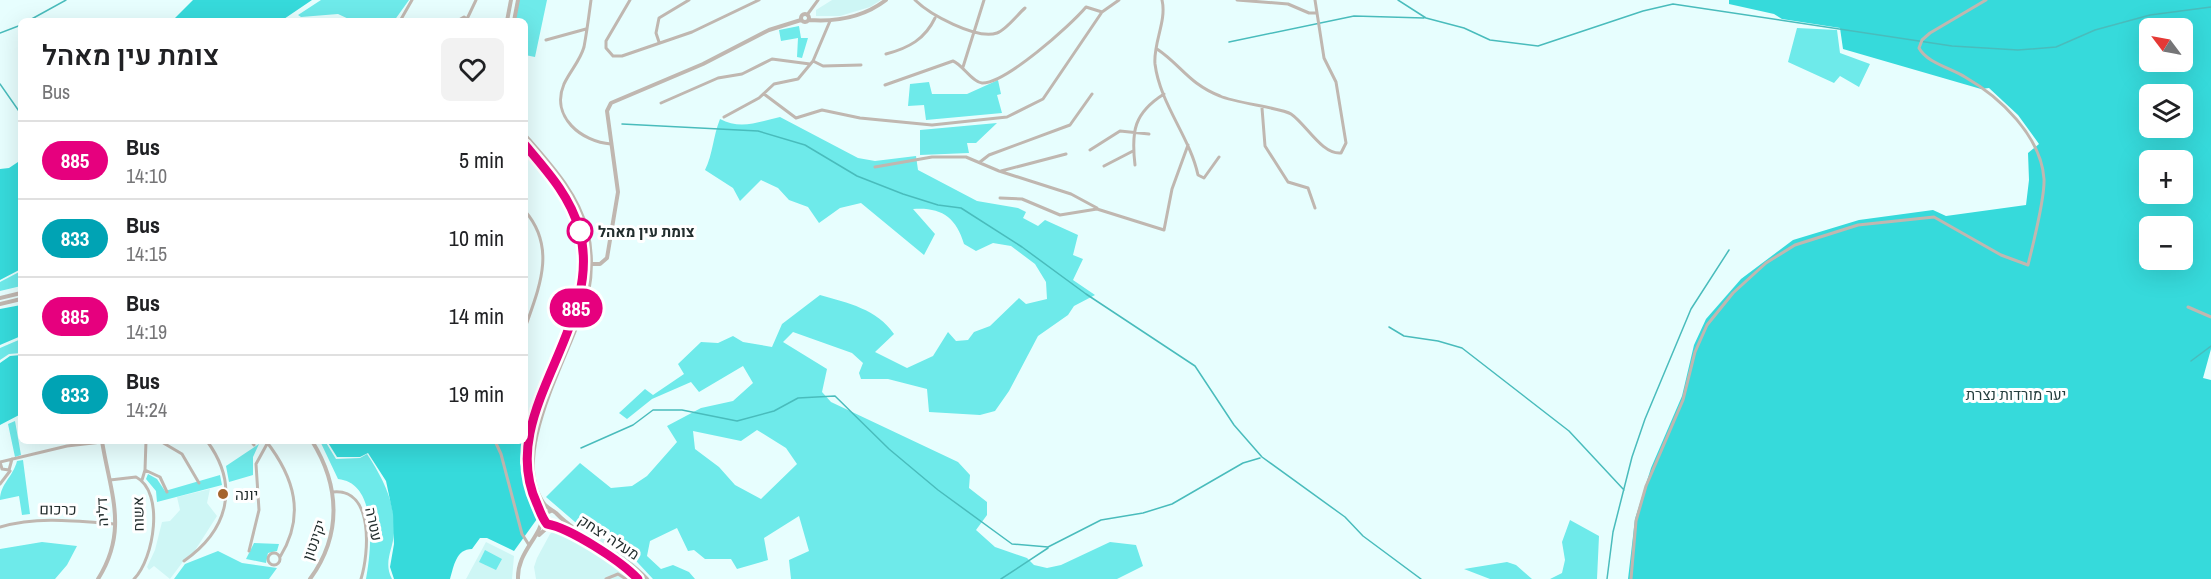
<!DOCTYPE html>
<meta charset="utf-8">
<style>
body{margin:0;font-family:"Archivo Narrow",Heebo,sans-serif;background:#f2f2f2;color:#202124;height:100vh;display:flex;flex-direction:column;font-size:22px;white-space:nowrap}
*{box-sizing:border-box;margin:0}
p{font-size:20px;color:#757577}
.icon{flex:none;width:33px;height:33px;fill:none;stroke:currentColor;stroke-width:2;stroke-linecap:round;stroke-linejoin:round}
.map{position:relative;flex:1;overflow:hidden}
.sheet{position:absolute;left:18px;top:18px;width:510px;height:426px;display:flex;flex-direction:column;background:#fff;border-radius:9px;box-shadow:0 6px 24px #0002}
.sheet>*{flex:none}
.badge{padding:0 12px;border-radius:20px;font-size:21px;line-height:39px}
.needle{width:39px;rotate:302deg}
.tools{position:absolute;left:2139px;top:18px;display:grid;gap:12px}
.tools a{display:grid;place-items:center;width:54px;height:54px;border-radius:9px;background:#fff;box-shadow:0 6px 24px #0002;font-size:30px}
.map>.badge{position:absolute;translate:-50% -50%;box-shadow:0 0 0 3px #fff}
.round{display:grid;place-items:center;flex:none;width:63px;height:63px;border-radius:9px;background:#f2f2f2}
.headline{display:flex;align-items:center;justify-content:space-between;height:102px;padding:0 24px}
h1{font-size:28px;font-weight:600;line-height:45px}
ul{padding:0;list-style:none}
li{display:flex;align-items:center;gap:18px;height:78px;padding:0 24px;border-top:2px solid #e0e0e0}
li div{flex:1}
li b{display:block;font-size:22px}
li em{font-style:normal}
li .badge{min-width:66px;font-weight:700;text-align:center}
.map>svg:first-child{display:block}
</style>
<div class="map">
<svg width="2211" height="579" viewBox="0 0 2211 579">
<rect width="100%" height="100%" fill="#e7fefe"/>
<path fill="#cef6f5" d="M832,0H881L870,7L840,16H816V10Z
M210,489L207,503L217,516L194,552L185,559L170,579L154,566L149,570L147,567L155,550L162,522L170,521L180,510L177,497Z
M567,520L581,532L611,541L650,579H536L534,567L537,558L550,534Z
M486,542L514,556L512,579H466Z"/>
<path fill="#6eeaea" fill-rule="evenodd" d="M321,0H409L394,21H353L338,14L301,17L298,15Z
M517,0H547L535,57L525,55V21H513Z
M799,26L801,38H808L802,58L797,57L798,38L781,41L779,30Z
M1797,28L1837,30L1840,53L1870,64L1859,87L1840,76L1834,83L1788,62Z
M998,80L1001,94L997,95L1002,113L926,120L924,105L908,106L910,84L929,82L932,94H967Z
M780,117L858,158L875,161L916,156L918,170L977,201L1018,208L1026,212L1023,218L1038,226L1045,220L1078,235L1073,255L1083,259L1073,280L1095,295L1074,306L1068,315L1038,336L1009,391L995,411L980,415L929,412L927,389L888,379H861L859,373L863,363L852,353L793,332L783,342L827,369L822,392L831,402L958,462L970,475L969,488L987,502V515L976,530L995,547L1027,558L1034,565L1047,568L1061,565L1110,542L1136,545L1143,566L1117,579H791L789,560L809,551L799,516L764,538L768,560L737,569L731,559H705L694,550L688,551L677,528L650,541L647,556L661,569L673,565L689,572L695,579H653L625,549L608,536L582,528L546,497L580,463L611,488L632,486L647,476L677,442L667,426L701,408L733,401L753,383L743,366L699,392L691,382L652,399L627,419L619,413L645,389L653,395L684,374L678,364L701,342L718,343L733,336L743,342L772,347L782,324L820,295C848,303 877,309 894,334L875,352L907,368L933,356L948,332L956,341L968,340L974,332L990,326L1019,298L1026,304L1047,299L1046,282L1035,264L1011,246L993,243L976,251L964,244C956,217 941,207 913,209L935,234L924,255L861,203L840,208L819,223L808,207L789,200L778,188L761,180L740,201L733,188L705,170C713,154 713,136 720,119C740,130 759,122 780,117ZM757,430L786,448L797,464L761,499L735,485L719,467L695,449L693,431L741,441Z
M997,123L976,143H967L969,153L920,155V130Z
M21,271V286L0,291V282Z
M21,339V353L9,354L0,360V348Z
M15,421L21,455L15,457L8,424Z
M320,441H325L336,459L360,458L367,454C383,478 396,504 394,533C393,550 383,562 392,579H366C371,552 379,483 338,479Z
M259,444L253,457V475L229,482L226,466Z
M23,460L30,514L22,515L19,496L0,500C0,484 13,477 17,461Z
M148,474L157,479L165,491L220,475L222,485L157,502L156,491L146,479Z
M1570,520L1599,536L1597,579H1550L1562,573L1565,560L1562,542Z
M42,542L77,546L67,565L55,579H0V549Z
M254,543L279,544L277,551L268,553L266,563L246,559Z
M485,550L502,559L496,570L479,562Z
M218,551L242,563L277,568L269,579H174L185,564Z
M1507,562L1516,565L1532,579H1490L1464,569Z"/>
<path fill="#36dadb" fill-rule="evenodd" d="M193,0H312L281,21H172Z
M1729,0H2211V349L2203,378L2211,380V579H1628L1635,519L1651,468L1682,396L1694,345L1706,319L1741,279L1793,240L1859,220L1933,210L1946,216L2026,205L2029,180L2028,153L2039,144L2018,115L1989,88L1981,89L1843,49L1840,28L1782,19L1774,14L1729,4ZM2150,28H2182V62H2150ZM2150,94H2182V128H2150ZM2150,160H2182V194H2150ZM2150,226H2182V260H2150Z
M21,160V269L0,280V169L9,168Z
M21,305V336L0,345V309Z
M21,355V414L0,425V363L10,356Z
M327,441H522L520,463L537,519L514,551L487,538H480L472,549C456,549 454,566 450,579H394L390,567L394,544L393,514L386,481L368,453L360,457H337Z"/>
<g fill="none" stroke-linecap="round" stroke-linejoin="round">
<path stroke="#49bcbc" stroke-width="1.5" d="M1398,0L1426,18L1464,28L1490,40L1538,46L1643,11L1673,4L1952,46L2018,50L2056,47L2095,30L2150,15L2211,7
M28,21L66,0
M0,33L21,25
M1229,42L1354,16L1424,18
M0,84L21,114
M622,124L758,131L805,145L857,176L903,194L938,205L961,208L1022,247L1086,294L1195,366L1234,425L1262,457L1345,517L1363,536L1421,579
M1389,327L1404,336L1438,341L1462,348L1569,431L1624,490
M2191,361L2211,346
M581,448L633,425L653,410H682L737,421L774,411L798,398L835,396L889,449L938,490L1012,544L1048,547L1101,520L1143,513L1172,504L1243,463L1260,458
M1001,579L1048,548
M1607,579L1613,532L1632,457L1645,419L1691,309L1729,250"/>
<path stroke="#c0b7b0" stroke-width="3" d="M591,0C589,15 587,31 584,47C580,61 570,71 564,84C550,117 582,142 611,144
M630,0L606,41V48L613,56H622L692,32L759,0
M915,0C929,14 976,40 997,33C1006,30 1017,15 1025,8
M1162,0C1167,21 1153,43 1155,64C1160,104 1190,137 1198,175L1204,178L1219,157
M1237,0L1288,4L1309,13H1316
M807,15L818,0
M467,19L476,0
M293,21H299
M319,21H338
M400,21L412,0
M457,21L464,17L469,21
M546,40L586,29
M659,42L656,33L659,18L689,0
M1157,49C1181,65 1189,84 1220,96C1235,103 1282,108 1291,114C1306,124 1322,155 1341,153L1346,143L1336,82L1324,58L1315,0
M886,54C909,48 925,39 935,18
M813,61L823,66L861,65
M963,67L984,0
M885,85L953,61C963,65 972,82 982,83C1005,84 1071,25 1086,7L1102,12
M764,94L796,118L822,110L860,118L932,125L1007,117L1043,99L1102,12L1119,0
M661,103L718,78L742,74L772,59L810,64
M1262,108L1265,146L1288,182L1308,188L1315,208
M724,117L759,98L774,84L798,79L813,61L830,21
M1090,150L1120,131L1149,134
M980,162L989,155L1070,125L1092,94
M1135,165C1131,131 1134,113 1164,94
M1104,166L1133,151
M875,167L932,157H966L999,171L1071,194L1097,208
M1001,171L1066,154
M1000,198L1022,199L1060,215L1097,209L1164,230L1172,189L1188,145
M525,211C557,248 539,288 525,328
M2188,307L2211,317
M160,441L182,454L199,483
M251,441L254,445
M266,441C294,477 306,515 280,557
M495,441L501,454L522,534L529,545
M0,462L67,446L102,442
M0,462L2,469L9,470L12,459
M145,470L160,477L167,492
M110,480L136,477C165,492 154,559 134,579
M142,480L145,470L146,441
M0,484L10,471
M333,492C374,488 369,553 361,579
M0,527C38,516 76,521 114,524
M249,551L259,510L256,464L267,444
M268 559a6 6 0 1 1 12 0a6 6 0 1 1-12 0Z
M184,561C228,530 240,486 207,441
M606,579L618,574L626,579
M1631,579L1636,521L1646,486L1683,400L1695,352L1707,325L1733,293L1766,263L1795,245L1858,225L1934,217L2001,255L2028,265C2033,244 2045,199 2044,179C2041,136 2000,97 1965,77C1951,68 1927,63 1919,48L1922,40L1930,33L1986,0"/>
<path stroke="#c0b7b0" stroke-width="4" d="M801 18a4 4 0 1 1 8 0a4 4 0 1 1-8 0Z
M809,20C836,22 864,17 886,0
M507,21L511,0
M514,21L518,0
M525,135C550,164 577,192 587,230C592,251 592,273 588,293C575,348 505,455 545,505C548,508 552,510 556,513C582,540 620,550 647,579
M525,146C547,171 570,196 580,229C608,328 482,424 543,517
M589,264H600L607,258L618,192L607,111L611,103L703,64L769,30L801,20
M0,298L21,293
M0,304L21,299
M543,519L547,524C570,529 620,561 638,579
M539,535L550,525
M98,579C129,530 110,492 102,441
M310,579C342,535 340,486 312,441
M518,579C517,552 540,539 544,514L551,511"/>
</g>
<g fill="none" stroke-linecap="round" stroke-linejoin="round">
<defs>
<path id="line" d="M525,145C547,171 570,196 579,229C607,326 494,412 537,504C540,511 542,518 547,524C570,528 621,561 638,579"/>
</defs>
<use href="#line" stroke="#fff" stroke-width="14"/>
<use href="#line" stroke="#e6007e" stroke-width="9"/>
</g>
<circle fill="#fff" stroke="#e6007e" stroke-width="3" cx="580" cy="231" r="12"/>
<circle fill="#a5642e" stroke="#fff" stroke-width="2" cx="223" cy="494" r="6"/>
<g text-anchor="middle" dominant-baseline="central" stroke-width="6" stroke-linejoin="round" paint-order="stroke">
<g font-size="15" font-weight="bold" fill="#222d2d" stroke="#fff" text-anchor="start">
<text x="598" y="231">צומת עין מאהל</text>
</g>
<g font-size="15" fill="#253e3e" stroke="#fff">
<text x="2016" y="394">יער מורדות נצרת</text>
</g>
<g font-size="15" fill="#222d2d" stroke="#fff" text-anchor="start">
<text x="235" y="494">יונה</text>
</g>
<g font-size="15" fill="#222d2d" stroke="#fff">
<text transform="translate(58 509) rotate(1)">כרכום</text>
<text transform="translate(102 512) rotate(-93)">דליה</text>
<text transform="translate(138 514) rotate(-91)">אשוח</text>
<text transform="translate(374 524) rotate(78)">עטרה</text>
<text transform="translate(609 537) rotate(33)">מעלה יצחק</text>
<text transform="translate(314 540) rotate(-70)">יקינטון</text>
</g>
</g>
</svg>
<div class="tools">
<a><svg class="needle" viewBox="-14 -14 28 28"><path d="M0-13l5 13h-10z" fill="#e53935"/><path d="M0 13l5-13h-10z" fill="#757577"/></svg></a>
<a><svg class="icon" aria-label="layers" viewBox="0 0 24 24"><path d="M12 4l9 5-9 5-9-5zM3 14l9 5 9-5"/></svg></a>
<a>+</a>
<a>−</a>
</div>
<b class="badge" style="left:576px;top:308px;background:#e6007e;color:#fff">885</b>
<section class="sheet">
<div class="headline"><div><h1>צומת עין מאהל</h1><p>Bus</p></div><a class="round"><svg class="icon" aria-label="heart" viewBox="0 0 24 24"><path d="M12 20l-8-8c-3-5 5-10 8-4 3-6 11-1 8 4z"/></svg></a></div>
<ul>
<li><span class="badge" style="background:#e6007e;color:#fff">885</span><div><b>Bus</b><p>14:10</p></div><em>5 min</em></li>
<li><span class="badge" style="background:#00a3b4;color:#fff">833</span><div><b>Bus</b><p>14:15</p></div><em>10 min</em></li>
<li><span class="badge" style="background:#e6007e;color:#fff">885</span><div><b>Bus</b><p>14:19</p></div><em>14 min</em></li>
<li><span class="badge" style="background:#00a3b4;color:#fff">833</span><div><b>Bus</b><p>14:24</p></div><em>19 min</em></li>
</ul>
</section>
</div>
